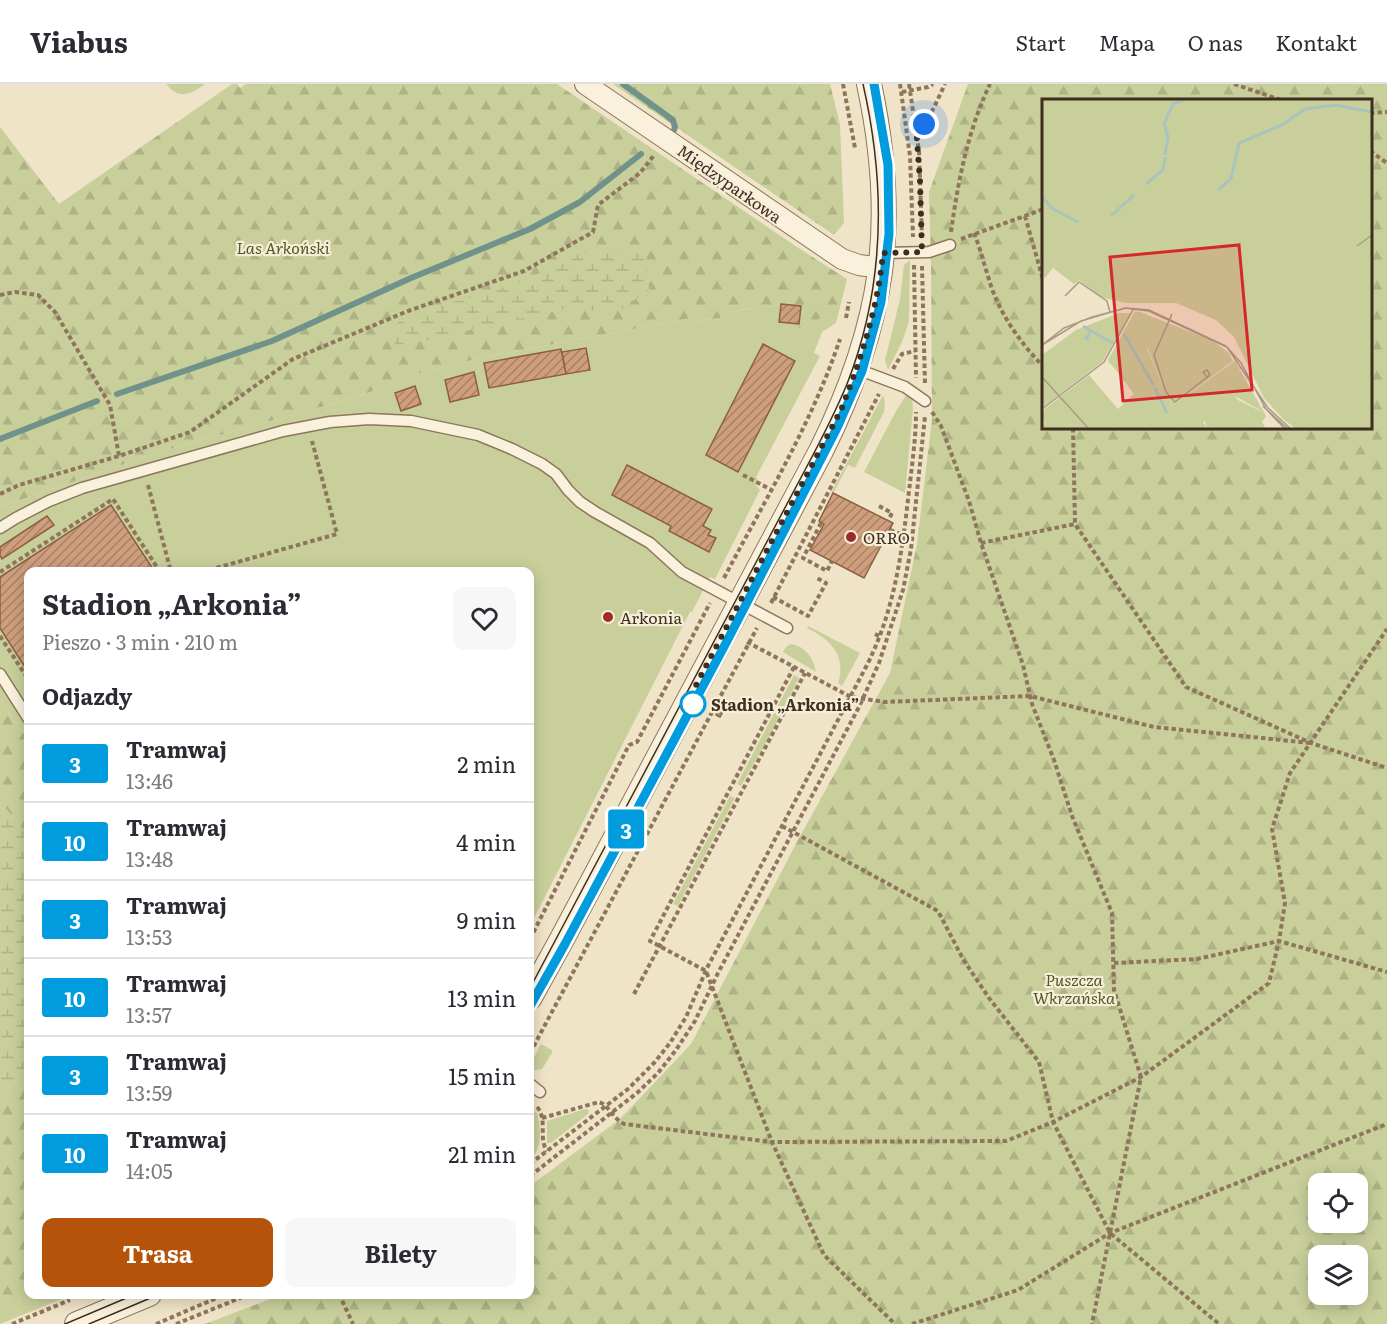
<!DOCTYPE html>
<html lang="pl">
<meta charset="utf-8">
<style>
body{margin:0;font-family:Literata,serif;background:#f7f7f7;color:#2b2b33;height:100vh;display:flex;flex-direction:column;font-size:22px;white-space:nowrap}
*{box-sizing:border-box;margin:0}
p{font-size:20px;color:#7c7c81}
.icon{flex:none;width:33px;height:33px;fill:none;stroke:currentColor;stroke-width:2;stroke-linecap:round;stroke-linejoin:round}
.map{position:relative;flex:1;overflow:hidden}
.sheet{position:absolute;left:24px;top:483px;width:510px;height:732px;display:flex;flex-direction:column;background:#fff;border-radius:12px;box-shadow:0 3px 15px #0003}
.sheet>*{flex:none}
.badge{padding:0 12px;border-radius:4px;font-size:21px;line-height:39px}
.controls{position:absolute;left:1308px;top:1089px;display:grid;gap:12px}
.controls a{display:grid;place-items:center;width:60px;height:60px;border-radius:12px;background:#fff;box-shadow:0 3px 15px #0003;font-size:30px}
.you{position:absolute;width:30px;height:30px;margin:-15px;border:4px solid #fff;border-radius:50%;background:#1a73e8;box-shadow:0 0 0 9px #1a73e833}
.map>.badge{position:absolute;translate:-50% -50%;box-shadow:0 0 0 3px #fff}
h2{padding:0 18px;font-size:22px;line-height:54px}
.round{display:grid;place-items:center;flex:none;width:63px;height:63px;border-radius:12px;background:#f7f7f7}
.summary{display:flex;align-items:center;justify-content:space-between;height:102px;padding:0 18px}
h1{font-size:28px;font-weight:700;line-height:45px}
.action{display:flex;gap:12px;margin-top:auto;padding:12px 18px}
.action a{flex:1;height:69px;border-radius:12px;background:#b45309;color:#fff;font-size:24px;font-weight:700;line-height:69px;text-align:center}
.action a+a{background:#f7f7f7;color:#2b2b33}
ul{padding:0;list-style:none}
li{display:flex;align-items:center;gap:18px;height:78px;padding:0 18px;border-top:2px solid #e1e1e2}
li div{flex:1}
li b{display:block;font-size:22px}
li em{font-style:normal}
li .badge{min-width:66px;font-weight:700;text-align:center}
header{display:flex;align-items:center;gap:36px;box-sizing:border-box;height:84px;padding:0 30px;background:#fff;border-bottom:2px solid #e1e1e2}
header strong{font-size:28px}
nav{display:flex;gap:33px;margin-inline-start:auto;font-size:21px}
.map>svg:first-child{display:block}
</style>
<header>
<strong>Viabus</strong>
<nav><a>Start</a><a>Mapa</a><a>O nas</a><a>Kontakt</a></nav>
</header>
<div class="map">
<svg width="1387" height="1240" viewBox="0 0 1387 1240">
<defs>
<pattern id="forest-firs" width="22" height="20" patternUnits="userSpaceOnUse" patternTransform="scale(1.5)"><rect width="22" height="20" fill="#c9cf9b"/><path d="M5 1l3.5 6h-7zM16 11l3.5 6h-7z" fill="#aeb285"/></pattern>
<pattern id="wetland-marsh" width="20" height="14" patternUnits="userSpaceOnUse" patternTransform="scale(1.5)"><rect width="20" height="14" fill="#c9cf9b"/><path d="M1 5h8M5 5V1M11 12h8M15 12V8" fill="none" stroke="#aeb285"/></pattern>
<pattern id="building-hatch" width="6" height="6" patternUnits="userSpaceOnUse" patternTransform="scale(1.5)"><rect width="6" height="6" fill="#cf9f7d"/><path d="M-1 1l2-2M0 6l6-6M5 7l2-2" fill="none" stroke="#a98266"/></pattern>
</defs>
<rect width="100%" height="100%" fill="#f0e4c8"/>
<path fill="#c9cf9b" d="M166,0H205C191,11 179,16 166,0Z
M910,176L909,237L902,258L888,286L885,276L900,215L904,181Z
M781,220L802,244L825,231L836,239L822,248L814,269L820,272L756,393L758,396L755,400L760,406L715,495L710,493L692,528H690L530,842V488H28V656L0,616V423L159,368L357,313L416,290L475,275L665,239L692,234L693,237L720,234V229Z
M907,310L912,313L913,325L905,409L864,388L896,327Z
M883,311L885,318L884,328L855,384L848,381L833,410L831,409Z
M808,542L860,569L842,602L838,599C847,572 830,555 807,544Z
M790,560C804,561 814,574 816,588L783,568L786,563Z
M794,591L799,594L771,650L741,702L737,700Z
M730,712L735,714L678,822L673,820Z
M541,960L552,966V969L542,985L530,987V981Z
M530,1023L537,1029C541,1044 543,1065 530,1075Z
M585,1025L589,1026L588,1030L551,1059H547V1037Z
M41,1211H72L0,1240V1227Z"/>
<path fill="url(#forest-firs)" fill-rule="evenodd" d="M232,0H237L240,4L246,0H557L800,165L847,195L836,239L825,232L802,244L781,242L779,238L781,220L762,223L761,228L754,229L753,224L721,229L720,234L693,237L692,234L665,239L475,275L416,290L357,313L159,368L0,423V43L59,120Z
M613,0H830L840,41L844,139L834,151Z
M968,0H1387V1240H205L281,1211L530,1210V1102L620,1035L691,960L798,756L890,589L917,460L932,335L931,178L929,108ZM1044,16H1370V344H1044ZM1318,1100H1358V1138H1318ZM1318,1172H1358V1210H1318Z
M0,616L28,656V751L7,726L0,723Z
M28,980V1210L41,1211L0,1227V1017Z"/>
<path fill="url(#wetland-marsh)" d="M646,167L649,206L617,228L563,225L396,263L392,247L402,233L524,197L582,168Z
M0,723L7,726L28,751V980L0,1017Z"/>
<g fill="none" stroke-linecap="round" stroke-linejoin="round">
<path stroke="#6f938a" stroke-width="6" d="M623,0L673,36L675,43L674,46
M117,310L272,257L411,194L530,145L580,118L641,70
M0,355L97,317"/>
</g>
<path fill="url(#building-hatch)" stroke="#8d5f41" stroke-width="1.5" d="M781,220L801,222L799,240L779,238Z
M763,260L795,277L738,388L706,371Z
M586,264L590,286L566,290L562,268Z
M561,265L566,290L489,304L484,279Z
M474,288L479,311L450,318L445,296Z
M415,302L421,320L401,327L395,309Z
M627,381L712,425L703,442L711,446L708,451L716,454L709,468L669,447L671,442L612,411Z
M833,409L893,439L864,494L810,466L824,440L819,437Z
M111,421L155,488H28V588L0,544V493Z
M47,432L54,441L2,475L0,471V463Z
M723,618L727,620L720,633L716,631Z"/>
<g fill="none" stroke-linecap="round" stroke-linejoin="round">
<defs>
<path id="service" d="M883,169L929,168L950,161
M857,285L905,303L925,317
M0,444L16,434L49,417L82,404L283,347L330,338L369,335L411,337L478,351L512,365L542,380L556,390L568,406L580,418L595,428L650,459L682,488L787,544
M0,590L28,634
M530,1000L540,1008"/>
<path id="minor" d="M585,0L842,175L859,181L881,184"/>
<path id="tertiary" d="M530,913L562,855L821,367C884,240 899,139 869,0
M77,1240L149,1210"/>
</defs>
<use href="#service" stroke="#8d765c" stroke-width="13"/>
<use href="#minor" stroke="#8d765c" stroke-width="22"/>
<use href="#tertiary" stroke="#8d765c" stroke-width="26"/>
<path stroke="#8d765c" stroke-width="4" stroke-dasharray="4.5 3" stroke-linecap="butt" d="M843,0L855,64
M900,0L910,72L913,153
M909,0L919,67L922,153
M1234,0L1281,16
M902,8L928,3L933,0
M1370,29L1387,28
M916,43L928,36L945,0
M1370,67L1387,79
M1025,132L1044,199
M951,148C958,97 968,46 990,0
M974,149C983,171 988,198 997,217C1008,241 1025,264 1044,283
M961,155L1044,125
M914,181L916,294
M922,182L925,300
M0,211L15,208L38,211L55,228L110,321L119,372
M846,234L849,218
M893,285L902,270L915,267
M932,328L941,342L969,417L981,459L1023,581L1032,620L1054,676L1072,732L1112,829L1114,906L1141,993L1092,1240
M1073,344L1075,440
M743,391L770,405
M148,401L171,488
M0,410L19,401L119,372L190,348L293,275L408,227L524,187L593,148L598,121L640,89L655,70
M879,422L892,429L888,437
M821,439L803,474L827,487L832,477
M890,446L904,451
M981,459L1075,440L1186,603L1311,659L1387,684
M0,488L113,415L160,488
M202,488L337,450L312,357
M724,494C765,416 812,339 840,255
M773,513L808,532L826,499L815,493
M771,519L879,310
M875,550L881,553
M0,552L28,595
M747,558L851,613L885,618L1030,612L1154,643L1311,659
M794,583L650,857L706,887L772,1058L824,1171L895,1240
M782,742L938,827L963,875L989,914L1039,978L1053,1038L1110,1149L1219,1240
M530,855L629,661L637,658L710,519
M1114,879L1197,875L1279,857L1387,888
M634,910L805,589
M530,969L757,544
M537,1023C548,1035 538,1054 547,1067
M542,1034L599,1018C609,1021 612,1034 624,1040L772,1058L1006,1057L1053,1038L1141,993L1269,899L1279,857L1285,819L1272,745L1290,689L1387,545
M530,1080L628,1005L654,979L670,959L686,933L707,884L867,581C895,525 902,468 909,407C912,381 916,354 916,328
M530,1092L637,1009L658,989L676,966L695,937L718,889L859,623L879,579L903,506L911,465L925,332
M339,1210L353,1240
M12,1240L70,1216
M156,1240L226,1210
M176,1240L250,1210
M912,1240L1018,1206L1110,1149L1387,1040"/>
<use href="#service" stroke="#faf1dc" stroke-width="10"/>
<use href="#minor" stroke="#faf1dc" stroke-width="20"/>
<use href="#tertiary" stroke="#faf1dc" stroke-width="24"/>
<path stroke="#3d2e20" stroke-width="1.5" d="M530,904L805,386C820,358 835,329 847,300C885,203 886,101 863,0
M530,922C563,869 590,812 619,757C666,669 713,582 759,493C803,406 858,323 879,226C896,152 891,74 874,0
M65,1240L136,1210
M89,1240L160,1210"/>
</g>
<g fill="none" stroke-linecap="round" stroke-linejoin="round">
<defs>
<path id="line" d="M530,922L565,860L727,557L837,344L862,287L881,218L889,150L888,81L874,0"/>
</defs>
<use href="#line" stroke="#fff" stroke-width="14"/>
<use href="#line" stroke="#009cdd" stroke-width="9"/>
<path stroke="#3d2e20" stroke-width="6" stroke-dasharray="0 10.8" d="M693,620L685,622L841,326C861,275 878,224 883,169L922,168L920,97L916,43L924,40"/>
</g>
<g fill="#9e2a2b" stroke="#f7eed8" stroke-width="2">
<circle cx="851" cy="453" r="6"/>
<circle cx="608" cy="533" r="6"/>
</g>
<circle fill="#fff" stroke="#009cdd" stroke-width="3" cx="693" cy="620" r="12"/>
<g text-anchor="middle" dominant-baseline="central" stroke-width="4.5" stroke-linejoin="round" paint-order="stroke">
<g font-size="16" fill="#3d2e20" stroke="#f7eed8">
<text transform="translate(730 99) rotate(35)">Międzyparkowa</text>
</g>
<g font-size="16" font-style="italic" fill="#4d5a26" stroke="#f7eed8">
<text x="283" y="163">Las Arkoński</text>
<text x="1074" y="895">Puszcza<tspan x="1074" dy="18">Wkrzańska</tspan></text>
</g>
<g font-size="16" fill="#3d2e20" stroke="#f7eed8" text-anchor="start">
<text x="863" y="453">ORRO</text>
<text x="620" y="533">Arkonia</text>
</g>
<g font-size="16" font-weight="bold" fill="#3d2e20" stroke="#f7eed8" text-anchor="start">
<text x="711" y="620">Stadion „Arkonia”</text>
</g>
</g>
<g transform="translate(1042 15)">
<rect width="330" height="330" fill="#f0e4c8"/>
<path d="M93,213L98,224V213L169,241L186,253L191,262L130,307L100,236L116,289L141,330H41L75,312L95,293L66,262ZM196,268L224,317L220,323L224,330H218L196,301L220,313ZM3,320L26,323L32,330H0Z" fill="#c9cf9b"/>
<path d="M0,0H330V307L310,330H254L241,320L222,299L192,238L174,221L134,204H84L58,198L37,181L32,185L11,169L3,179L0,176ZM93,212L98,213L105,250L130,307L193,262L221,313L193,297L161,323L166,330H32L26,323L0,322V312L47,276L76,310L92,295L66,261ZM77,214H89L61,262L0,309V256L34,231Z" fill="#c9cf9b"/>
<path d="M172,287L193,297L218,330H166L154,302L160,290Z" fill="#c9cf9b"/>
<path d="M330,307V330H310L319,317Z" fill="#c9cf9b"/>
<path fill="none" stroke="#a9c4bc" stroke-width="3" d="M123,56L126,38L122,25L131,5L143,0M104,85L121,71L123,58M176,91L189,80L197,44L240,26L263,10L294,6L330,13M0,98L11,110L36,123M69,117L92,96M41,227L49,232L44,239L47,241M49,232L71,244M82,235L112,287M113,289L125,314"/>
<path fill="none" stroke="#a89b85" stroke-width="1.5" d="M315,147L330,136M23,197L37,183L65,202L68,213M130,215L112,256L124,293L133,303L168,276L165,271L161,273L165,278M0,246L39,222L83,209L107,212L185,248L226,309L249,330M0,246L22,229L50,218L84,209L107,211L184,247L199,264L224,310L246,330M0,278L47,330M221,307L243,330M0,310L62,263L92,209"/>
<path fill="#d62828" fill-opacity="0.15" stroke="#d62828" stroke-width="3" d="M197,146L210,291L81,302L68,158Z"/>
<rect width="330" height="330" fill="none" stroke="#3d2e20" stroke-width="3"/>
</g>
</svg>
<div class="controls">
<a><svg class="icon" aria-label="locate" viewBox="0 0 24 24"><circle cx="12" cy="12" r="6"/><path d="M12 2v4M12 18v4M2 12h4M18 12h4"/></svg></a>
<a><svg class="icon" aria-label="layers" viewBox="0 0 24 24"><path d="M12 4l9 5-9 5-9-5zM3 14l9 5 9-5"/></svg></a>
</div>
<div class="you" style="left:924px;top:40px"></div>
<b class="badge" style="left:626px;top:745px;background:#009cdd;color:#fff">3</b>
<section class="sheet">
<div class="summary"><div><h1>Stadion „Arkonia”</h1><p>Pieszo · 3 min · 210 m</p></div><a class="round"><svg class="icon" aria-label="heart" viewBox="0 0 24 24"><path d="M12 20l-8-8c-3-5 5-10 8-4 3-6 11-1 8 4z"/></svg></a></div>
<h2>Odjazdy</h2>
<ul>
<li><span class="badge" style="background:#009cdd;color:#fff">3</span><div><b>Tramwaj</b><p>13:46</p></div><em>2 min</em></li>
<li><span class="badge" style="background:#009cdd;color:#fff">10</span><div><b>Tramwaj</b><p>13:48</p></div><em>4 min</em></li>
<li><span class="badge" style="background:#009cdd;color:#fff">3</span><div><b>Tramwaj</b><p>13:53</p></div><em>9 min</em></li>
<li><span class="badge" style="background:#009cdd;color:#fff">10</span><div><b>Tramwaj</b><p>13:57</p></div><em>13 min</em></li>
<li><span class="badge" style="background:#009cdd;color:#fff">3</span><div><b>Tramwaj</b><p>13:59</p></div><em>15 min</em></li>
<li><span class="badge" style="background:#009cdd;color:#fff">10</span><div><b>Tramwaj</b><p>14:05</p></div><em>21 min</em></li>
</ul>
<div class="action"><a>Trasa</a><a>Bilety</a></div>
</section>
</div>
